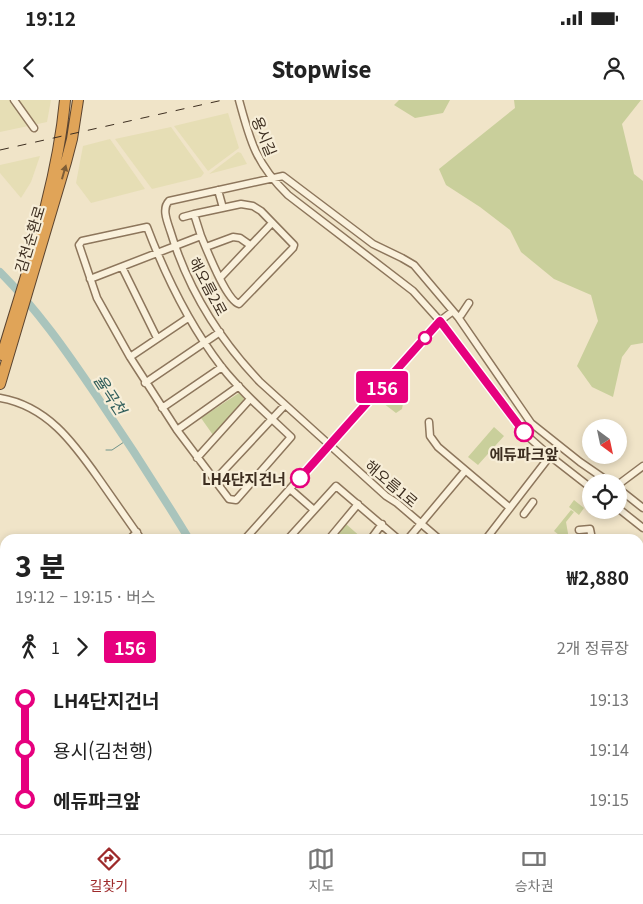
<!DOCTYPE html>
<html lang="ko">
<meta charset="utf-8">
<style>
body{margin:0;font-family:Georgia,"Noto Sans KR",serif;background:#f2f2f2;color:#222;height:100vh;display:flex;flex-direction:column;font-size:19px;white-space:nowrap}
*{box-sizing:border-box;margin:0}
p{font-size:16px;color:#767676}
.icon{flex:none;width:28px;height:28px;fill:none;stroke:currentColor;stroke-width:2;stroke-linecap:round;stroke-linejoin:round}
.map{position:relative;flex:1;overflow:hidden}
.sheet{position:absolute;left:0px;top:434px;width:644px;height:301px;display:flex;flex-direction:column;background:#fff;border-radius:15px 15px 0 0;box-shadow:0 2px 8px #0003}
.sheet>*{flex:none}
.badge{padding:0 10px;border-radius:4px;font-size:18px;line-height:32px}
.needle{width:32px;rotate:147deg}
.fabs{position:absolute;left:582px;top:319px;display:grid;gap:10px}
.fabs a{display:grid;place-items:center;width:45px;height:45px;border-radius:50%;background:#fff;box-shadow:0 2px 8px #0003;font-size:25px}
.map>.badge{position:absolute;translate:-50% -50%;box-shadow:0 0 0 2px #fff}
.legs{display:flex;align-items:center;gap:8px;height:55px;padding:0 15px;font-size:16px}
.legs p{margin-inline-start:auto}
.headline{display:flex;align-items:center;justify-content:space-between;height:85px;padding:0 15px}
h1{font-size:28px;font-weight:800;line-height:38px}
ul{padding:0 15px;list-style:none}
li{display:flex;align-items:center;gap:18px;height:50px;font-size:19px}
li i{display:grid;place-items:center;width:8px;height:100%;margin:0 6px;background:currentColor}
li i::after{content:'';width:12px;height:12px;margin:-6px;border:4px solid;border-radius:50%;background:#fff}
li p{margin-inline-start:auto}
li:first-child i{background:linear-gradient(#0000 50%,currentColor 0)}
li:last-child i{background:linear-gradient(currentColor 50%,#0000 0)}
.status{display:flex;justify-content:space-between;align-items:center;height:35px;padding:0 25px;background:#fff;direction:ltr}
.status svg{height:14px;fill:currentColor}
header{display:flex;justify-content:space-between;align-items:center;height:65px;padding:0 15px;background:#fff;font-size:22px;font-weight:800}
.menu{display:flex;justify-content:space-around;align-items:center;height:70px;border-top:1px solid #e0e0e0;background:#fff;font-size:14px;color:#767676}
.menu a{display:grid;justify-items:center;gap:2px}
.menu .on{color:#9e2a2b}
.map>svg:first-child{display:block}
</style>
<div class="status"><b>19:12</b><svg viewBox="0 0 49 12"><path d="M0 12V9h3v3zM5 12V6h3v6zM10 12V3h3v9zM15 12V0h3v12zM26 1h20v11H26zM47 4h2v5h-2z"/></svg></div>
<header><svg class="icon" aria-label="back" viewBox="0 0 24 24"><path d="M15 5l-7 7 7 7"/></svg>Stopwise<svg class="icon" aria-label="person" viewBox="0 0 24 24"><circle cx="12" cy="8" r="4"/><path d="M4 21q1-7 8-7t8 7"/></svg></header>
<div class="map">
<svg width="643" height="734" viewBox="0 0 643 734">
<rect width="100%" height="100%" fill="#f0e4c8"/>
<path fill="#e6deb5" d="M0,0H51L47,22L0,32Z
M228,13L239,48L208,71L174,26Z
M171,27L204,73L201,77L152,89L115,39Z
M110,39L145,89L91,103L76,83L83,46Z
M238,52L241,53L247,64L209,74Z
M40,56L31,82L21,98L0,73V65Z"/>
<path fill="#c9cf9b" d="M399,0H450L443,13L415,18L394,5Z
M514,0H641L622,24L634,74L643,81V243L631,245L622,257L613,297L592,287L577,266L598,221L591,195L554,179L521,152L510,130L480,107L446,85L439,69L515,8Z
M403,280L407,281L402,309L396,313L383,303Z
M239,293L244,298L243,301L213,335L201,318Z
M494,327L504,336L478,365L468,357Z
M574,400L584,408L579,415L569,407Z
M571,410L574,412L566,422L569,439H564L554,431Z
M346,424L363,439H333Z"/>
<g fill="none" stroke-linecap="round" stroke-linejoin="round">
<path stroke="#6f938a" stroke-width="1" d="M106,350H112L127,340
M639,510L643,501
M0,715L5,713"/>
<path stroke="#a9c4bc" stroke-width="8" d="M0,172C37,209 67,252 96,295C128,342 159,390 189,439
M562,730L563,734"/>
<defs>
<path id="minor" d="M14,0L34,28
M239,0C250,41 256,64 288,95L413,191L440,221L524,333L550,356L591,388
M218,90L223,108
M183,117L194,114
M147,127C166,177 188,223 221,266C241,292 267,314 291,337L236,400L229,399L177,330L130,257L97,198L79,145L82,141Z
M206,147L233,137L240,138L250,145
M122,167L157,238
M220,178L272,123
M90,179L201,136C207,150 226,200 239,204L293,148L294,145L261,111L253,106L241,104L194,114L201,136
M461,215L469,203
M130,257L188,218
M145,283L220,232
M0,298C47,306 73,342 99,379C113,399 127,419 141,439
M162,308L222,267
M429,322L430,336L438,347L510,408
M177,330L239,286
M197,358L250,299
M214,381L285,305
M619,384L643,366
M290,389L314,410
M619,389L643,408
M619,409L643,428
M524,414L533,402
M579,430L590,429L592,439
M130,439L137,432
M245,439L440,221L453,211
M288,439L336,386L398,439
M329,439L358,404
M371,439L382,424
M408,439L465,371
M439,439L397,403L386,396L260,282C220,240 188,189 171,133C168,123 161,109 169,101L283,76L373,144L402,158L414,165L458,217L531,323L580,362L609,382
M486,439L550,356
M639,472L643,467
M0,655L5,652
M0,663L5,670
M442,734L444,730"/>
<path id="major" d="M0,529L5,531
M151,730L154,734"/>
<path id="highway" d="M2,255C27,171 57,87 65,0
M0,284L66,62L72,39L78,0"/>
</defs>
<use href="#minor" stroke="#8d765c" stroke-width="9"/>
<use href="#major" stroke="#5b4430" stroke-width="11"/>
<use href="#highway" stroke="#5b4430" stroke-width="12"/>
<use href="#minor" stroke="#faf1dc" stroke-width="6"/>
<use href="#major" stroke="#f3d9a0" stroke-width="9"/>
<use href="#highway" stroke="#e0a458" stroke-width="10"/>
<path stroke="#3d2e20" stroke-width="1" stroke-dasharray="9 9" stroke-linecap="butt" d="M0,50L223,0"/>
</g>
<defs><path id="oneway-solid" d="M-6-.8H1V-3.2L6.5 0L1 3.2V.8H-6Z" transform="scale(1.25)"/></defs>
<use fill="#7e5d36" href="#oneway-solid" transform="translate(64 72) rotate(-74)"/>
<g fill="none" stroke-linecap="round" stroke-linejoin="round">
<defs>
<path id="line-1" d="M300,378L440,221L524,332"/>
</defs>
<use href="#line-1" stroke="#fff" stroke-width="11"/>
<use href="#line-1" stroke="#e6007e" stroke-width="8"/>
</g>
<g fill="#fff" stroke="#e6007e" stroke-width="2.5">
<circle cx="425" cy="238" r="6"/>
<circle cx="524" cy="332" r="9"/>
<circle cx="300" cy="378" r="9"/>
</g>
<g text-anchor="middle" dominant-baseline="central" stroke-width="4.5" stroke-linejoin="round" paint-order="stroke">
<g font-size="15" fill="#3d2e20" stroke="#f7eed8">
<text transform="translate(265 36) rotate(68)">용시길</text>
<text transform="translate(29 139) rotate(-73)">김천순환로</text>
<text transform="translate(209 186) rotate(62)">해오름2로</text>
<text transform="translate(392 383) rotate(40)">해오름1로</text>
</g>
<g font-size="15" font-weight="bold" fill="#3d2e20" stroke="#f7eed8">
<text x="524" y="353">에듀파크앞</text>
<text x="286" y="378" text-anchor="end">LH4단지건너</text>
</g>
<g font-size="16" font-style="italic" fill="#2f5d5a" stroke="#f7eed8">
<text transform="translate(111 294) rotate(57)">율곡천</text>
</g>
</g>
</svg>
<div class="fabs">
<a><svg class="needle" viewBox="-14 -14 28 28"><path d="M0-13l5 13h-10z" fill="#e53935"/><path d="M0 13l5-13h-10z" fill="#767676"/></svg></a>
<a><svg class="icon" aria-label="locate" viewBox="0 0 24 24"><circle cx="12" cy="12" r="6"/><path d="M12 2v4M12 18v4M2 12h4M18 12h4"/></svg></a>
</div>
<b class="badge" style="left:382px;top:287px;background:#e6007e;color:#fff">156</b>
<section class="sheet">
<div class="headline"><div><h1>3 분</h1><p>19:12 – 19:15 · 버스</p></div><b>₩2,880</b></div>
<div class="legs"><svg class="icon" aria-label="walk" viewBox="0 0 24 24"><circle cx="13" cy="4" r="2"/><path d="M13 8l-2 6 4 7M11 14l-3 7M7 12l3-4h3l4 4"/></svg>1<svg class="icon" aria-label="forward" viewBox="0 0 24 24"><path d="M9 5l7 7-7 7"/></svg><b class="badge" style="background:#e6007e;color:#fff">156</b><p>2개 정류장</p></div>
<ul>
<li><i style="color:#e6007e"></i><b>LH4단지건너</b><p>19:13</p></li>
<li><i style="color:#e6007e"></i><span>용시(김천행)</span><p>19:14</p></li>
<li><i style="color:#e6007e"></i><b>에듀파크앞</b><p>19:15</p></li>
</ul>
</section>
</div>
<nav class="menu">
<a class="on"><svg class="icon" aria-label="directions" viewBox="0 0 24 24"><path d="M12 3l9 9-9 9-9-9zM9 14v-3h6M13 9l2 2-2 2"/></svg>길찾기</a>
<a><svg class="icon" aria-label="map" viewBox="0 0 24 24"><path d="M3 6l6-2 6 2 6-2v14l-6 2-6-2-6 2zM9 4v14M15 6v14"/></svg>지도</a>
<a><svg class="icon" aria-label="tickets" viewBox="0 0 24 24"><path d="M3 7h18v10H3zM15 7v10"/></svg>승차권</a>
</nav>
